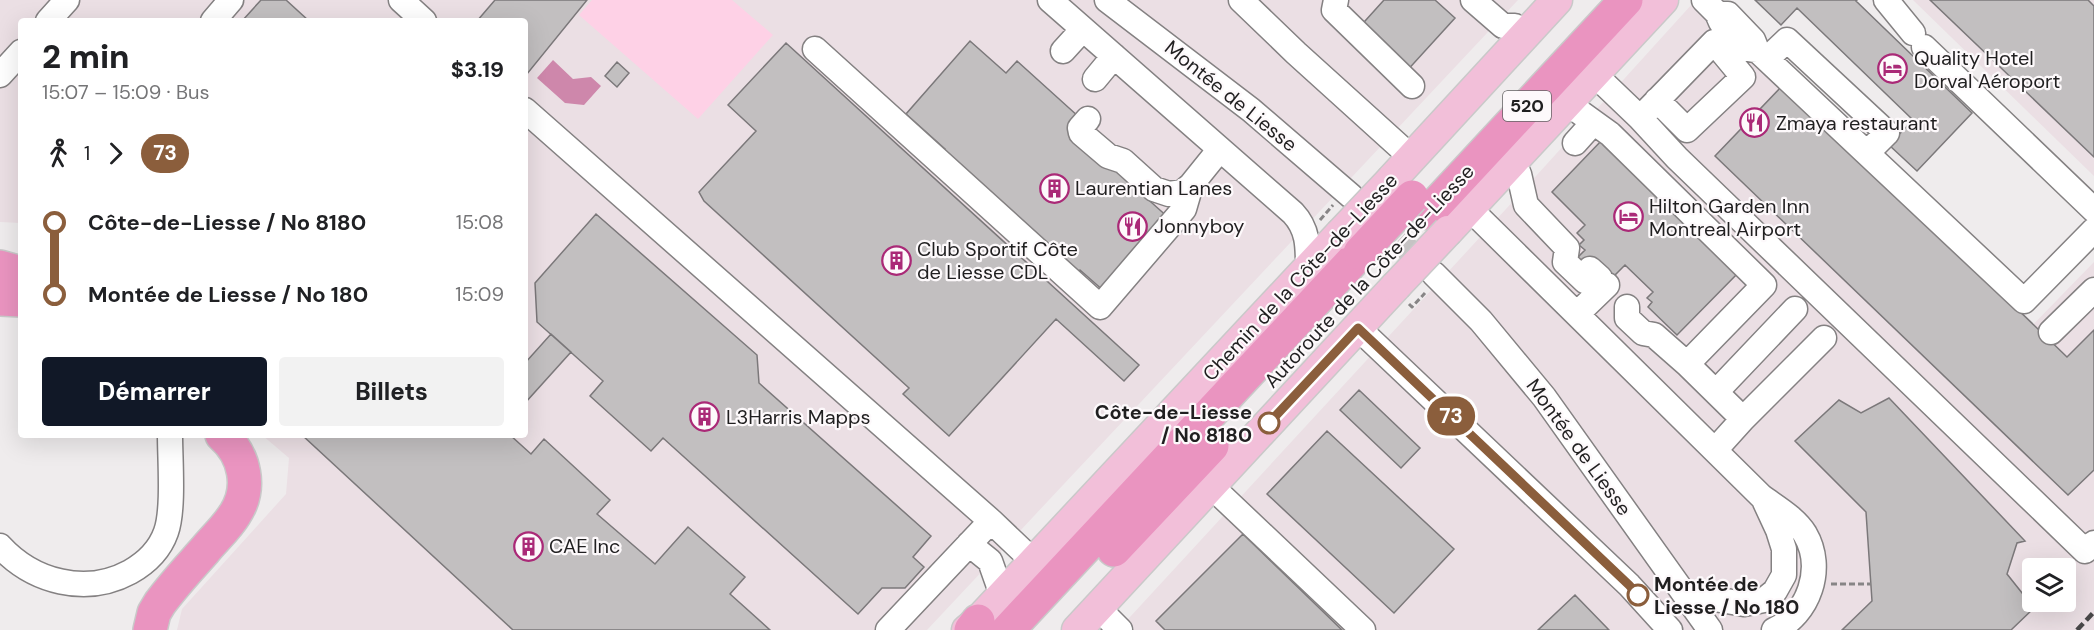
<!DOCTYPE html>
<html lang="fr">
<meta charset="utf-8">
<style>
body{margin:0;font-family:"DM Sans",sans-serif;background:#f2f2f2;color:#202124;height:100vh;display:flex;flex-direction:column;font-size:22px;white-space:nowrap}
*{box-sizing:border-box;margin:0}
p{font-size:20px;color:#757577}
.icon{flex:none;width:33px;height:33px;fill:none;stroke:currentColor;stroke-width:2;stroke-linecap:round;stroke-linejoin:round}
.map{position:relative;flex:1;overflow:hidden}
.sheet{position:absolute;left:18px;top:18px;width:510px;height:420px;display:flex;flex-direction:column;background:#fff;border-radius:6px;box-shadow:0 6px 24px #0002}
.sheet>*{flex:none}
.badge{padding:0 12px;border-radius:20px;font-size:21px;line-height:39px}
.buttons{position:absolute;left:2022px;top:558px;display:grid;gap:12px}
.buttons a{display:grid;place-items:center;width:54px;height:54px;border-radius:6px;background:#fff;box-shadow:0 6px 24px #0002;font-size:30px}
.map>.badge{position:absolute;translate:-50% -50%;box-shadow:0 0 0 3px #fff}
.legs{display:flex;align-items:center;gap:9px;height:66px;padding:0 24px;font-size:20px}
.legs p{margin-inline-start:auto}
.overview{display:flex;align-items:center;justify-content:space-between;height:102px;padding:0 24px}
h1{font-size:33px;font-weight:800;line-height:45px}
.primary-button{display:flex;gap:12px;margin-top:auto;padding:12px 24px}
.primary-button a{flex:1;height:69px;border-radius:6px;background:#111827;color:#fff;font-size:24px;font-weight:800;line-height:69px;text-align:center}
.primary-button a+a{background:#f2f2f2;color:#202124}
ul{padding:0 24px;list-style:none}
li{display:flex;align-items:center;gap:21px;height:72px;font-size:22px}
li i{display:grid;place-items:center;width:9px;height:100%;margin:0 8px;background:currentColor}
li i::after{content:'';width:15px;height:15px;margin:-8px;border:4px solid;border-radius:50%;background:#fff}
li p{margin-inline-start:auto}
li:first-child i{background:linear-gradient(#0000 50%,currentColor 0)}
li:last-child i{background:linear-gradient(currentColor 50%,#0000 0)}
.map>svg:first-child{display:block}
</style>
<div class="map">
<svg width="2094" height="630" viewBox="0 0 2094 630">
<rect width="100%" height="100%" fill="#efeced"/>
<path fill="#ebdfe4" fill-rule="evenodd" d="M0,0H1518L927,630H177L182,609L286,494L289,458L262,435H525V21H21V223L0,222Z
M1913,0H2094V176Z
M1693,3L2027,331L2094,262V630H1118L1506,209ZM2032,568H2066V602H2032Z"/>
<path fill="#fed1e6" d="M592,0H732L773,35L698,119L579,15Z"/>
<path fill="#ce87ab" d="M553,60L573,79L591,77L601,86L584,105L565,103L537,78Z"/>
<path fill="#c2bfc0" stroke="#7b787a" stroke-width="1.5" d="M261,0H286L309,21H242Z
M495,0H587L527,74L525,72V21H477Z
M1384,0H1435L1455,18L1404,74L1356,31Z
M1755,0H1857L1856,1L1972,113L1917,171L1889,145L1913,120L1797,8L1781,25Z
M1930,0H2088L2094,6V157Z
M970,41L1006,73L1017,61L1079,117L1069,129L1170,219L1105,292L1080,270L1073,278L937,157L945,149L906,114Z
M786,43L1139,365L1124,381L1056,319L949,436L903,394L909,388L704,201L699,192L756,131L728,105Z
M617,62L629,73L617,87L605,76Z
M1784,84L2067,357L2094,330V470L2068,495L1715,156Z
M1602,140L1739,272L1677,335L1648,307L1652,302L1647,298L1653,292L1625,265L1612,278L1574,261L1585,250L1579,245L1584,240L1577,233L1585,225L1552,192Z
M596,214L757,355L759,383L931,536L913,557L924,567L905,588H882L858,614L663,438L651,451L590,396L603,381L537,322L535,283Z
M551,334L571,352L525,403V363Z
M1359,390L1420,448L1401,468L1340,410Z
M1889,398L2025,541L2017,543L2007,574L2034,608L2011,630H1842L1872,601L1866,512L1795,441L1839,400L1861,413Z
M1327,431L1454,549L1394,613L1267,494Z
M302,435H510L531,454L544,439L610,500L597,514L655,564L688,527L745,577L730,594L770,630H513Z
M1243,534L1342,630H1165L1156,621Z
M1575,595L1609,630H1538Z"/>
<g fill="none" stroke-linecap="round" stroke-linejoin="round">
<path stroke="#c6c3c4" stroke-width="24" stroke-dasharray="24 12" stroke-linecap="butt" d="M1372,216L1432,272"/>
<defs>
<path id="minor" d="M401,0L424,21
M1050,0L1293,213C1308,229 1308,246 1308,267
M1107,0L1251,110L1351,196
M1241,0L1296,53L1411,157
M1336,0L1334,10L1412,86
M1473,0L1503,26H1515L1525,34
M1704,0L1718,14C1719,24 1737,44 1747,48C1750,50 1754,50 1757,50L1753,40L1728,14H1718
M1886,0L1913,33
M48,21L67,0
M213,21L231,0
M1924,47L2094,210
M815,49L1100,307L1184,209L1191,185
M1757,50L2024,301L2094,230
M1063,51L1083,29
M1767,59L1787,40L1887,133L1867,153
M1594,74L1640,118L1677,158L2085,551L2094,543
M0,75L21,52
M1095,79L1114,56
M1567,103L1610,134L1764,285L1687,364L1654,335L1643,333L1627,318V307
M525,110L991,521L1033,561
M1640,118L1714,42L1743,77L1687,130L1657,100
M1088,119L1080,128L1081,133L1108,156L1123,161L1154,189L1169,194L1183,192L1191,185L1220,149
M1575,143L1593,123
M1509,165L1519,174L1526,205L1567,248L1565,262L1585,281L1600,278L1590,269
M1469,208L1762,497C1777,508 1795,518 1805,534C1825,568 1809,615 1774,630
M1434,274L1481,321L1544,397L1710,630
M1577,314L1607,285
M1358,328L1629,585L1670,630
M2051,332L2094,290
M1687,364L1743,419L1824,338
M1716,392L1795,309
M1715,450L1743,419
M1211,486L1363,630
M969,544L990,561L1002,595
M0,546C33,582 86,596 130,572C146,563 160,549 166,532C174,510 170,460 170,435
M1685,594L1744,604L1764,600L1775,591L1784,575V549L1778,530L1765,502
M1098,608L1120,630
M888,630L991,521"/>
<path id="major" d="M1392,179L1557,0
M1448,231L1663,0
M967,630L978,621L1340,234
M1077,630L1396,286"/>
<path id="highway" d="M1428,213L1626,0
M0,267L21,273
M0,299L21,300
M1114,550L1212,446
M150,630L154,613L160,603C174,584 190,567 205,550C215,538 227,527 235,514C252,488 245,455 222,435
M971,630L978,621
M1008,630L1360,253"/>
</defs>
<use href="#minor" stroke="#848182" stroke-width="27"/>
<use href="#major" stroke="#c9c9c9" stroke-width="33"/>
<use href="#highway" stroke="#c9c9c9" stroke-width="36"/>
<path stroke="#878586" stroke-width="3" stroke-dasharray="6 3" stroke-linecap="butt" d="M1320,220L1333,205
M1409,304L1412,307L1425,293
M1831,584H1871"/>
<use href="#minor" stroke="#fff" stroke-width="24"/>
<use href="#major" stroke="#f2bfd9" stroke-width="30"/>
<use href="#highway" stroke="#ea94c0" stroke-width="33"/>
<path stroke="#484748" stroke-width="4.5" stroke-dasharray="9 4.5" stroke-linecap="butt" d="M2077,630L2094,612"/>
<defs>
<path id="major-bridge" d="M1340,234L1392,179
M1396,286L1448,231"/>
<path id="highway-bridge" d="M1360,253L1412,197"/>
</defs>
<use href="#major-bridge" stroke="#c9c9c9" stroke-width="33" stroke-linecap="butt"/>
<use href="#highway-bridge" stroke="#c9c9c9" stroke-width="36" stroke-linecap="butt"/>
<use href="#major-bridge" stroke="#f2bfd9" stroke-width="30"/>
<use href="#highway-bridge" stroke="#ea94c0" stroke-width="33"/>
</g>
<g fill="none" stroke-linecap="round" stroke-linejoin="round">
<defs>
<path id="line-1" d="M1269,423L1358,328L1629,585L1638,595"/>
</defs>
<use href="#line-1" stroke="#fff" stroke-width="14"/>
<use href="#line-1" stroke="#8b5e3c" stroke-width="9"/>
</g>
<defs>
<symbol id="hotel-ring" viewBox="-11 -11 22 22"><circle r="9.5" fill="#fdf9fb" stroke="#aa2977" stroke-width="1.5"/><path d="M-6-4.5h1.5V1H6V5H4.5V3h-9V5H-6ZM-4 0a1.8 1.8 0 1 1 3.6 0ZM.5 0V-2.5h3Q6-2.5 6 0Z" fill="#aa2977"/></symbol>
<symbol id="restaurant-ring" viewBox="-11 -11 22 22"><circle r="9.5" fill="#fdf9fb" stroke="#aa2977" stroke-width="1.5"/><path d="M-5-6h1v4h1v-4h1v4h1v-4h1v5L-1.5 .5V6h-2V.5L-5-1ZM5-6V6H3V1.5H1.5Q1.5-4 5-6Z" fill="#aa2977"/></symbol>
<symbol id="building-ring" viewBox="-11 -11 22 22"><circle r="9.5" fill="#fdf9fb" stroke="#aa2977" stroke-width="1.5"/><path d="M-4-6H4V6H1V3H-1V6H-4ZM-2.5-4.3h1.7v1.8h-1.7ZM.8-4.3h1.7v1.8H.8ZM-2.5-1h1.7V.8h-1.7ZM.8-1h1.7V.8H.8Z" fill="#aa2977"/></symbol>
</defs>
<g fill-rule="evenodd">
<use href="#hotel-ring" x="1876" y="52" width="33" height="33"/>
<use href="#restaurant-ring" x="1738" y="106" width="33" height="33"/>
<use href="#building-ring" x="1038" y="172" width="33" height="33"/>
<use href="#hotel-ring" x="1612" y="200" width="33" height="33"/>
<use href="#restaurant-ring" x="1116" y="210" width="33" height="33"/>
<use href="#building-ring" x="880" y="244" width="33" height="33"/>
<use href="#building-ring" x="688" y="400" width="33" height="33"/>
<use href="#building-ring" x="512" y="530" width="33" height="33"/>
</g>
<g fill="#fff" stroke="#8b5e3c" stroke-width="3">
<circle cx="1269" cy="423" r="10"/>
<circle cx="1638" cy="595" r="10"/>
</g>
<g text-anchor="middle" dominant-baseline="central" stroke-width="4.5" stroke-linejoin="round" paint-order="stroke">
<rect fill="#fdf9fb" stroke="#626062" stroke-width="1.5" x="1503" y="91" width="48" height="30" rx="4.5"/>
<g font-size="18" font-weight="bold" fill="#201f20">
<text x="1527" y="106">520</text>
</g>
<g font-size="20" fill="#201f20" stroke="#fdf9fb" text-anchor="start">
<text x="1914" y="58">Quality Hotel<tspan x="1914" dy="23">Dorval Aéroport</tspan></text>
<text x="1776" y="123">Zmaya restaurant</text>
<text x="1075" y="188">Laurentian Lanes</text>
<text x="1649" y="206">Hilton Garden Inn<tspan x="1649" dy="23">Montreal Airport</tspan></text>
<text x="1154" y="226">Jonnyboy</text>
<text x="917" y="249">Club Sportif Côte<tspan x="917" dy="23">de Liesse CDL</tspan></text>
<text x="726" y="417">L3Harris Mapps</text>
<text x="549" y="546">CAE Inc</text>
</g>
<g font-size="20" fill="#201f20" stroke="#fdf9fb">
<text transform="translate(1231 96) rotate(39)">Montée de Liesse</text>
<text transform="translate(1369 276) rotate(-47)">Autoroute de la Côte-de-Liesse</text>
<text transform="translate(1300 277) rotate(-47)">Chemin de la Côte-de-Liesse</text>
<text transform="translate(1579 447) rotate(54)">Montée de Liesse</text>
</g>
<g font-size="20" font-weight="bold" fill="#201f20" stroke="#fdf9fb" text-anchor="end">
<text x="1252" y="412">Côte-de-Liesse<tspan x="1252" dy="23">/ No 8180</tspan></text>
<text x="1654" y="584" text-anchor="start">Montée de<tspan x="1654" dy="23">Liesse / No 180</tspan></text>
</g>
</g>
</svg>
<div class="buttons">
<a><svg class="icon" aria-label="layers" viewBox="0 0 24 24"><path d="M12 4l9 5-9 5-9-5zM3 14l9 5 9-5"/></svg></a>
</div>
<b class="badge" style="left:1451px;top:416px;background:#8b5e3c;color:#fff">73</b>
<section class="sheet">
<div class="overview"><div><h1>2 min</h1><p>15:07 – 15:09 · Bus</p></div><b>$3.19</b></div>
<div class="legs"><svg class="icon" aria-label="walk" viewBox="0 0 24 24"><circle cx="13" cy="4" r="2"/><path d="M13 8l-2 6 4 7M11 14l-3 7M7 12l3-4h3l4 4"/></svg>1<svg class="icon" aria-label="forward" viewBox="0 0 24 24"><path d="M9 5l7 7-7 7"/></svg><b class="badge" style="background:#8b5e3c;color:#fff">73</b></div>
<ul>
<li><i style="color:#8b5e3c"></i><b>Côte-de-Liesse / No 8180</b><p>15:08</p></li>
<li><i style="color:#8b5e3c"></i><b>Montée de Liesse / No 180</b><p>15:09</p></li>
</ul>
<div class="primary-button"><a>Démarrer</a><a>Billets</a></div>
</section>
</div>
